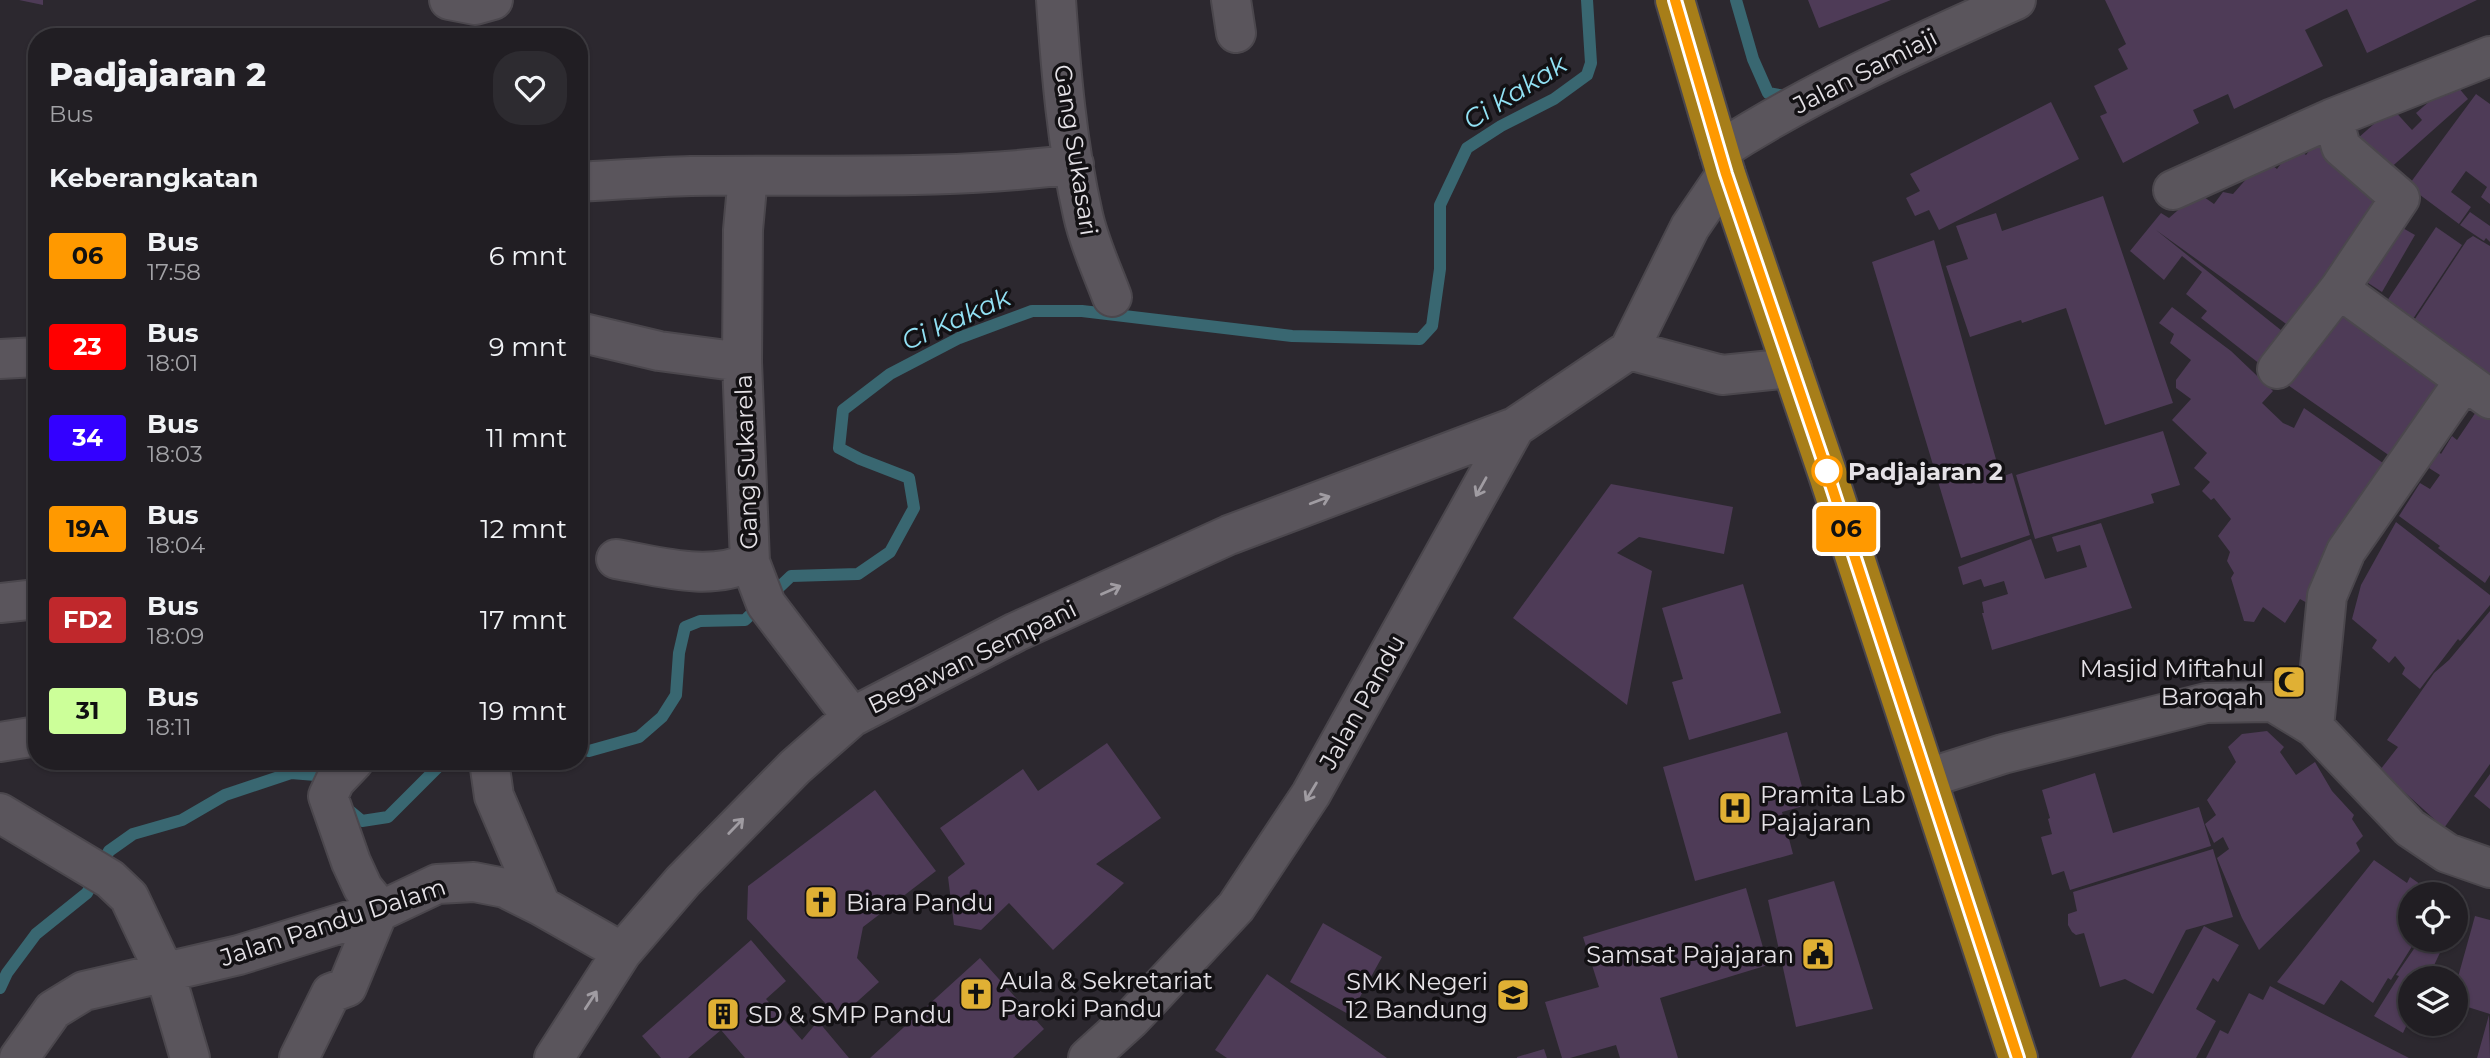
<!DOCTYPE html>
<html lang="id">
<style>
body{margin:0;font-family:Montserrat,sans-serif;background:#2d2b30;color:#f1f3f6;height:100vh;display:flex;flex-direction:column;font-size:26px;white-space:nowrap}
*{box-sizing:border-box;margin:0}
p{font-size:23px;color:#a2a2a6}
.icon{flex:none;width:38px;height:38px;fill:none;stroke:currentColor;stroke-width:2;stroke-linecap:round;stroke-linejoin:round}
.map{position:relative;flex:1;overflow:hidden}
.panel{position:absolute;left:28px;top:28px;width:560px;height:742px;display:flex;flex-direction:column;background:#211e23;border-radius:28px;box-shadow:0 2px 5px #0004,0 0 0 2px #3e3c41}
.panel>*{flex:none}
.badge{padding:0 14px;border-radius:5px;font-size:24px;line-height:46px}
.buttons{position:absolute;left:2398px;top:882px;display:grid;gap:14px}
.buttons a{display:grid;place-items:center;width:70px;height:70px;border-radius:50%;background:#211e23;box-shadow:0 2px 5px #0004,0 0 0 2px #3e3c41;font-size:35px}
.map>.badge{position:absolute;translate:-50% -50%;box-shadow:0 0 0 4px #fff}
h2{padding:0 21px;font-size:26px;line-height:63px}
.round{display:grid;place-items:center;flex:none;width:74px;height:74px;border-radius:28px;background:#2d2b30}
.overview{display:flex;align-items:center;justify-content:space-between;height:119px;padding:0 21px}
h1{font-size:33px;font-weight:800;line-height:52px}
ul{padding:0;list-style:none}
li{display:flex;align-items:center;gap:21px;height:91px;padding:0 21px}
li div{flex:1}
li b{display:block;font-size:26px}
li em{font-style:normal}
li .badge{min-width:77px;font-weight:700;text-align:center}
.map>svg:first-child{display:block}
</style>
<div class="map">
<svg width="2490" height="1058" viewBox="0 0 2490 1058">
<rect width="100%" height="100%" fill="#2c282f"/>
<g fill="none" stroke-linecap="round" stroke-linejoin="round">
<path stroke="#396771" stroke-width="12" d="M1736,0L1753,59L1768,93L1785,96L1791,93
M579,748L589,751L639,737L662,717L676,695L679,653L685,627L700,621L745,620L791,576L858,574L890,552L914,508L909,478L860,459L839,448L843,410L890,374L959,338L1032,311H1082L1292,336L1420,339L1432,326L1440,269V205L1467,148L1501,126L1554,99L1587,75L1591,63L1587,0
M344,806L362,821L388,817L444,761
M0,988L7,973L36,934L87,893L109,851L133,834L182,820L225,795L291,773L328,776L330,781"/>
</g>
<path fill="#4e3b57" d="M19,0H43V5Z
M1808,0H1891L1819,28Z
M2105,0H2477L2367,53L2347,9L2305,30L2323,66L2234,109L2228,94L2193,110L2199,123L2123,163L2100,116L2107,113L2094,86L2128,69L2118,49L2126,44Z
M2453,81L2468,99L2387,171L2349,146L2392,108L2412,130L2422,120L2416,113Z
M2476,94L2490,104V204L2481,197L2487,187L2466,171L2451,192L2471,207L2459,224L2408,186Z
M2051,102L2079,159L1939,230L1929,210L1915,216L1906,198L1920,191L1910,174Z
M2319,138L2392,197L2303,336L2156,230L2297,343L2265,368L2201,318L2207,311L2186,294L2202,272L2182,256L2164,280L2130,251L2161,213L2169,218L2185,204L2194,190L2214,204L2223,192L2233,194L2264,159L2277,169L2294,146L2306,155Z
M2103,196L2173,403L2105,425L2066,308L2022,323L2021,320L1970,337L1946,266L1968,259L1956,226L1996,213L2002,231Z
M2470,212L2490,226V242L2486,238L2484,241L2460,225Z
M2394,223L2415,235L2382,292L2362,279Z
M2436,227L2462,245L2405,331L2379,313Z
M2473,236L2490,246V384L2407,331L2467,240Z
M1934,240L2001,477L2012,473L2030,535L1961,558L1872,262Z
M2340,305L2453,385L2428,400L2422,408L2423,410L2400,463L2285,383Z
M2172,307L2231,351L2273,391L2262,403L2283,423L2294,428L2304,408L2393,470L2318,609L2300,599L2285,623L2263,607L2254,622L2244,621L2231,578L2234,573L2227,561L2230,552L2218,536L2231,519L2214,498L2211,500L2202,491L2210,482L2194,468L2207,453L2172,420L2191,399L2176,388V380L2191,360L2170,343L2174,334L2159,323Z
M2482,403L2490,409V575L2485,583L2438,548L2440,546L2399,516L2420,483L2430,489L2440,475L2429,468L2439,452L2441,454L2452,436L2457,440Z
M2163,431L2180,485L2151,494L2154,503L2035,539L2016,475Z
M1611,484L1733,507L1724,554L1639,537L1617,553L1652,571L1627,705L1513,618Z
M2396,522L2490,595V605L2460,641L2458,639L2420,689L2402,674L2405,668L2395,656L2389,663L2372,648L2377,640L2352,619L2361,585Z
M2101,523L2132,608L1992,650L1982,613H1984L1982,602L2008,594L2004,581L1984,587L1981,579L1963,585L1958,567L2031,539L2045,579L2087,567L2080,545L2057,552L2052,537Z
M1743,584L1781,713L1689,740L1672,682L1683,679L1662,608Z
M2490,611V764L2444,828L2380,770L2398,747L2387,740L2434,673L2449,660Z
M2267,731L2284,747L2280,752L2296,775L2315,762L2332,791L2354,815L2352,819L2363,836L2356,843L2360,851L2259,950L2242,918L2217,858L2229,849L2223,837L2214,843L2205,824L2216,815L2207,800L2236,762L2228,747L2242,734Z
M1787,732L1807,805L1782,812L1793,854L1695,881L1663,767Z
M1107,743L1161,818L1096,864L1124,883L1053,950L1009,903L981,930L954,925L948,877L965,864L940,828L1023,769L1038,791Z
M2095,773L2113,833L2199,807L2211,846L2070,890L2064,871L2052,875L2041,837L2052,834L2048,819L2050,818L2042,790Z
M2490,774V809L2474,796Z
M875,790L936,871L863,927L857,958L879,982L839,1018L747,919L748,886Z
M2213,849L2233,917L2186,930L2153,994L2125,979L2100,987L2084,933L2076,935L2072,932L2068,925V914L2077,911L2073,892Z
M2374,860L2407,883L2410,877L2434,894H2410V940H2416L2391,980L2388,978L2373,1003L2341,980L2324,1005L2277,982Z
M1834,881L1873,1009L1796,1027L1768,900Z
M1746,888L1768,965L1660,998L1678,1058H1620L1616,1045L1570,1058H1562L1545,1002L1599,987L1583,937Z
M2475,916L2490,920V1014L2455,1003V988Z
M1323,923L1382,957L1350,1015L1290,982Z
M2204,926L2239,945L2218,982L2213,978L2196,1009L2216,1021L2196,1058H2131Z
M751,940L786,981L766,999L802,1040L818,1021L849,1058H745L721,1030L688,1058H661L642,1036Z
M2420,940H2446L2428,978H2410V1018L2403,1033L2374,1016L2399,976L2396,975Z
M980,958L1044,1029L1013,1058H870Z
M1267,974L1387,1058H1227L1215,1050Z
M2270,986L2333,1019L2409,1058H2206L2220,1030L2228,1034L2249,993L2263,1000Z
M2489,1015L2490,1058H2477Z
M1544,1049L1547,1058H1517V1057Z"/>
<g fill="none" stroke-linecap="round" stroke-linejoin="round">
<defs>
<path id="street" d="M449,0L475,5L493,0
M1056,0C1061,72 1067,145 1083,215C1089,243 1102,270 1112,297
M1231,0L1236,33
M1719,151C1812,91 1915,45 2016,0
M748,176L743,230L742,362L750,562L766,604L852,717
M579,182C616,180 654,177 691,176C819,174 947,181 1074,164
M2173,190L2333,118
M2339,289L2490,399
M579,332L659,351L742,362
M1629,350L1722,375L1792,368
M0,359L37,357
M2277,369L2339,289L2400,198L2341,147L2333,118L2490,56
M616,559C658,566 709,582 750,562
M0,603L37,599
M2314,727L2327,596L2346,551L2464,381
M0,742L37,736
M354,761L335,781L328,796L351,862L363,888L381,910
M489,761L494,796L541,906
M1928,778L2003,754L2206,703L2273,702L2314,727L2410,828L2447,853L2490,868
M0,813L110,879L129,897L165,973L190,1058
M19,1058L53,1010L84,991L239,955L378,912L437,884L474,882L505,888L541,906L622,952
M299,1058L331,993L347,987L378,912
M554,1058L622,952L683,881L795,767L852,717L1016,632L1229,535L1515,427
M1088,1058L1131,1019L1236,907L1311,794L1515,427L1629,350L1690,227L1726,174"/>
<path id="highway" d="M1675,0L1726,174L1828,475L2018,1058"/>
</defs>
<use href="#street" stroke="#4b474d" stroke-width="42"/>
<use href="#highway" stroke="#4b474d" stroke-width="42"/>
<use href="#street" stroke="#5a555c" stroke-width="38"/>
<use href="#highway" stroke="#a77e19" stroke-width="38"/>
</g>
<defs><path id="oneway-shaft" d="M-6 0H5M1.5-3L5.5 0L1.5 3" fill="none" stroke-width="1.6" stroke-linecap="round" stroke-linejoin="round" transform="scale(1.75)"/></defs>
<g stroke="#a09ca2">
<use href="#oneway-shaft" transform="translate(1481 487) rotate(119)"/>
<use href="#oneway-shaft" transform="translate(1320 500) rotate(-21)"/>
<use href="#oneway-shaft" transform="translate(1111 590) rotate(-24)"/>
<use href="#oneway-shaft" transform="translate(1311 792) rotate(121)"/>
<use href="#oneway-shaft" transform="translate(736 826) rotate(-46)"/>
<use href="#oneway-shaft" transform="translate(591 1000) rotate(-57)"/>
</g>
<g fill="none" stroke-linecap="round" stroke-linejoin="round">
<defs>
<path id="line" d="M1675,0L1726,174L1828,475L2018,1058"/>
</defs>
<use href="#line" stroke="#fff" stroke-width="16"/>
<use href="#line" stroke="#f90" stroke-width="10"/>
</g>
<defs>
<symbol id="mosque-square" viewBox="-11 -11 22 22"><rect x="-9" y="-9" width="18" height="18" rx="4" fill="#e0b034" stroke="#131114"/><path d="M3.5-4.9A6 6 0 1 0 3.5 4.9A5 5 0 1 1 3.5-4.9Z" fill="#111"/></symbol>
<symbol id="hospital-square" viewBox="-11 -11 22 22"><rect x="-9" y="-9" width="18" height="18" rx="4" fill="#e0b034" stroke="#131114"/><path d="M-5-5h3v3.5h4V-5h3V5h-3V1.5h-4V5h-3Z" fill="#111"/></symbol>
<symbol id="church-square" viewBox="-11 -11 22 22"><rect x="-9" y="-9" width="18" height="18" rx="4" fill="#e0b034" stroke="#131114"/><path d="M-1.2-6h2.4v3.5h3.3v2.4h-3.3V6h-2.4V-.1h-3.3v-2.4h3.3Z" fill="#111"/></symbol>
<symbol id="civic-square" viewBox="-11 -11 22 22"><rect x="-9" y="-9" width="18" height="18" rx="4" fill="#e0b034" stroke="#131114"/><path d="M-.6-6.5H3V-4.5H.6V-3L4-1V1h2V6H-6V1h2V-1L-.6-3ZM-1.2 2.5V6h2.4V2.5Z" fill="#111"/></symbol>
<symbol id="school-square" viewBox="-11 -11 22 22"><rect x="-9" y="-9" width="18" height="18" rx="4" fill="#e0b034" stroke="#131114"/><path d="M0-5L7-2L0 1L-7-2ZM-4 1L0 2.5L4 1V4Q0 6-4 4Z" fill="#111"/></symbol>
<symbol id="building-square" viewBox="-11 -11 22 22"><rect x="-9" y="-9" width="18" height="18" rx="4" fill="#e0b034" stroke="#131114"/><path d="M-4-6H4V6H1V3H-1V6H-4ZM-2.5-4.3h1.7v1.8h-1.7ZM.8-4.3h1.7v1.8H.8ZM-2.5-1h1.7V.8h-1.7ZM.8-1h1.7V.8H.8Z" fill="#111"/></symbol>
</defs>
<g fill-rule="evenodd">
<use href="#mosque-square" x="2270" y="663" width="38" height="38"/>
<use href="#hospital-square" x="1716" y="789" width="38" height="38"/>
<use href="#church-square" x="802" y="883" width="38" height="38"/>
<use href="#civic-square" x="1799" y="935" width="38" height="38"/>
<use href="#church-square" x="957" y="975" width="38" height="38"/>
<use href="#school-square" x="1494" y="976" width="38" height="38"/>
<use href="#building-square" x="704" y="995" width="38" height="38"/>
</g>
<circle fill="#fff" stroke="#f90" stroke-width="3.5" cx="1827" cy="471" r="14"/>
<g text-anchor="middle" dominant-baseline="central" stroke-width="7" stroke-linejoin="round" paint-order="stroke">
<g font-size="24" fill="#e5e2e7" stroke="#131114">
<text transform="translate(1865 71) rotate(-27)">Jalan Samiaji</text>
<text transform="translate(1076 150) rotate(81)">Gang Sukasari</text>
<text transform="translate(746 462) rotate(-92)">Gang Sukarela</text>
<text transform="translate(972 657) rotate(-26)">Begawan Sempani</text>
<text transform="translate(1362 702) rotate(-61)">Jalan Pandu</text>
<text transform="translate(333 922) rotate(-18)">Jalan Pandu Dalam</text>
</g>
<g font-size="24" font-weight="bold" fill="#e5e2e7" stroke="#131114" text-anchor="start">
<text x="1848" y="471">Padjajaran 2</text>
</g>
<g font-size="24" fill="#e5e2e7" stroke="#131114" text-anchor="start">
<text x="2264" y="668" text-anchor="end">Masjid Miftahul<tspan x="2264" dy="28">Baroqah</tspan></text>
<text x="1760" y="794">Pramita Lab<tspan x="1760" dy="28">Pajajaran</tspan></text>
<text x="846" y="902">Biara Pandu</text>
<text x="1794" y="954" text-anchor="end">Samsat Pajajaran</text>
<text x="1000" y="980">Aula &amp; Sekretariat<tspan x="1000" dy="28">Paroki Pandu</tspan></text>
<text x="1488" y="981" text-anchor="end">SMK Negeri<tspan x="1488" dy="28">12 Bandung</tspan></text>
<text x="748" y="1014">SD &amp; SMP Pandu</text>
</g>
<g font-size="26" font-style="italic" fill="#92e2f5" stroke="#131114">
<text transform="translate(1515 92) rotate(-32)">Ci Kakak</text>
<text transform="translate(956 319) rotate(-24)">Ci Kakak</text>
</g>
</g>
</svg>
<div class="buttons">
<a><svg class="icon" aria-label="locate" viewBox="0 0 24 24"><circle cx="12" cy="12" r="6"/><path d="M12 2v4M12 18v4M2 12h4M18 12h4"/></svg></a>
<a><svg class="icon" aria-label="layers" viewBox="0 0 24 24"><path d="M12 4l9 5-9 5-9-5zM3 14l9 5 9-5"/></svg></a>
</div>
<b class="badge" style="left:1846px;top:529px;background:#f90;color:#111">06</b>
<section class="panel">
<div class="overview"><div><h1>Padjajaran 2</h1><p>Bus</p></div><a class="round"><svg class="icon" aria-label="heart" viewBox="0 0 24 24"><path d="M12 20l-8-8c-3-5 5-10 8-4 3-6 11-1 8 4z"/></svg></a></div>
<h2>Keberangkatan</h2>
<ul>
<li><span class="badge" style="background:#f90;color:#111">06</span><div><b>Bus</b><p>17:58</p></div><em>6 mnt</em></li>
<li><span class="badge" style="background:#f00;color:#fff">23</span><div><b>Bus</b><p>18:01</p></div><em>9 mnt</em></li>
<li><span class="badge" style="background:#30f;color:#fff">34</span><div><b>Bus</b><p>18:03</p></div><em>11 mnt</em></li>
<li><span class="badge" style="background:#f90;color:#111">19A</span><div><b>Bus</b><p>18:04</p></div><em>12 mnt</em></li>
<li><span class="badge" style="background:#c0282c;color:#fff">FD2</span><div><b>Bus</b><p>18:09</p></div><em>17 mnt</em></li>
<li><span class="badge" style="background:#cf9;color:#111">31</span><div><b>Bus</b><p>18:11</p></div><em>19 mnt</em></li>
</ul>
</section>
</div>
